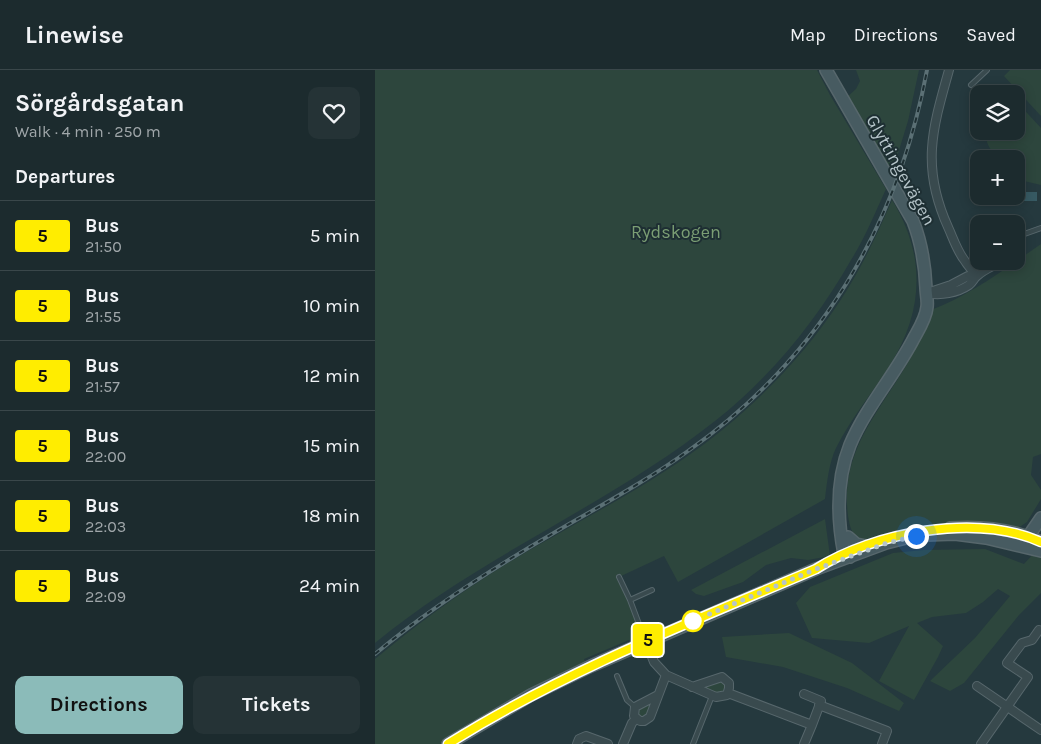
<!DOCTYPE html>
<meta charset="utf-8">
<style>
body{margin:0;font-family:Karla,sans-serif;background:#253336;color:#f1f3f6;height:100vh;display:flex;flex-direction:column;font-size:19px;white-space:nowrap}
*{box-sizing:border-box;margin:0}
p{font-size:16px;color:#a0a7aa}
.icon{flex:none;width:28px;height:28px;fill:none;stroke:currentColor;stroke-width:2;stroke-linecap:round;stroke-linejoin:round}
.map{position:relative;flex:1;overflow:hidden}
.panel{display:flex;flex-direction:column;background:#1c2b2e;width:375px}
.panel>*{flex:none}
.badge{padding:0 10px;border-radius:4px;font-size:18px;line-height:32px}
.tools{position:absolute;left:595px;top:15px;display:grid;gap:10px}
.tools a{display:grid;place-items:center;width:55px;height:55px;border-radius:10px;background:#1c2b2e;box-shadow:0 2px 12px #0003,0 0 0 1px #3a474a;font-size:25px}
.you{position:absolute;width:25px;height:25px;margin:-12px;border:4px solid #fff;border-radius:50%;background:#1a73e8;box-shadow:0 0 0 8px #1a73e833}
.map>.badge{position:absolute;translate:-50% -50%;box-shadow:0 0 0 2px #fff}
h2{padding:0 15px;font-size:19px;line-height:45px}
.round{display:grid;place-items:center;flex:none;width:52px;height:52px;border-radius:10px;background:#253336}
.headline{display:flex;align-items:center;justify-content:space-between;height:85px;padding:0 15px}
h1{font-size:24px;font-weight:700;line-height:38px}
.primary-button{display:flex;gap:10px;margin-top:auto;padding:10px 15px}
.primary-button a{flex:1;height:58px;border-radius:10px;background:#8bbbb9;color:#111;font-size:20px;font-weight:700;line-height:58px;text-align:center}
.primary-button a+a{background:#253336;color:#f1f3f6}
ul{padding:0;list-style:none}
li{display:flex;align-items:center;gap:15px;height:70px;padding:0 15px;border-top:1px solid #3a474a}
li div{flex:1}
li b{display:block;font-size:19px}
li em{font-style:normal}
li .badge{min-width:55px;font-weight:700;text-align:center}
header{display:flex;align-items:center;gap:30px;box-sizing:border-box;height:70px;padding:0 25px;background:#1c2b2e;border-bottom:1px solid #3a474a}
header strong{font-size:24px}
nav{display:flex;gap:28px;margin-inline-start:auto;font-size:18px}
main{display:flex;flex:1;min-height:0}
.map>svg:first-child{display:block}
</style>
<header>
<strong>Linewise</strong>
<nav><a>Map</a><a>Directions</a><a>Saved</a></nav>
</header>
<main>
<section class="panel">
<div class="headline"><div><h1>Sörgårdsgatan</h1><p>Walk · 4 min · 250 m</p></div><a class="round"><svg class="icon" aria-label="heart" viewBox="0 0 24 24"><path d="M12 20l-8-8c-3-5 5-10 8-4 3-6 11-1 8 4z"/></svg></a></div>
<h2>Departures</h2>
<ul>
<li><span class="badge" style="background:#ffed00;color:#111">5</span><div><b>Bus</b><p>21:50</p></div><em>5 min</em></li>
<li><span class="badge" style="background:#ffed00;color:#111">5</span><div><b>Bus</b><p>21:55</p></div><em>10 min</em></li>
<li><span class="badge" style="background:#ffed00;color:#111">5</span><div><b>Bus</b><p>21:57</p></div><em>12 min</em></li>
<li><span class="badge" style="background:#ffed00;color:#111">5</span><div><b>Bus</b><p>22:00</p></div><em>15 min</em></li>
<li><span class="badge" style="background:#ffed00;color:#111">5</span><div><b>Bus</b><p>22:03</p></div><em>18 min</em></li>
<li><span class="badge" style="background:#ffed00;color:#111">5</span><div><b>Bus</b><p>22:09</p></div><em>24 min</em></li>
</ul>
<div class="primary-button"><a>Directions</a><a>Tickets</a></div>
</section>
<div class="map">
<svg width="666" height="674" viewBox="0 0 666 674">
<rect width="100%" height="100%" fill="#25393e"/>
<path fill="#2d463d" d="M0,0H442L455,25L511,119C500,143 490,168 476,190C442,250 395,308 340,351C234,435 105,486 0,573Z
M481,0H544L533,51L517,103L471,28L481,19L485,11Z
M635,0H666V46L629,6Z
M641,31L666,58V115L649,111L641,112V89H624C616,81 609,73 612,61H641Z
M517,130C551,185 549,241 515,295C498,322 476,348 461,378C454,393 452,412 450,429L303,512L289,486L244,507L255,530L265,568L256,572L254,570L209,589L210,592L153,621L104,649L66,674H0V589C41,555 83,524 128,496C195,455 266,421 328,375C381,335 429,286 465,231C486,199 502,165 517,130Z
M666,174V384L658,387L656,405L666,420V429L652,452L643,458L583,452L553,455L487,470C476,465 475,457 473,446C465,383 501,346 531,296C541,279 549,259 556,240C596,225 631,198 666,174Z
M450,449L455,486L433,490L416,488L391,495L368,512L329,526L321,524L316,520Z
M610,479L649,494L660,482L666,485V523L644,545L589,613L575,621L555,611L600,568L635,526L623,519L608,532L591,543L557,547L542,553L568,576L563,587L539,630L504,611L534,556L494,573L437,568L421,533L435,517L518,483L548,480Z
M414,563L477,593L529,633L524,641L472,618L408,597L351,587L347,567Z
M345,611L350,615L348,622L342,624L328,618Z
M277,633L272,645L266,648L262,645L263,640Z"/>
<path fill="#375a63" d="M641,122H662V131H637V126H641Z"/>
<g fill="none" stroke-linecap="round" stroke-linejoin="round">
<defs>
<path id="lane" d="M596,15L612,0
M641,167L666,158
M244,507L255,530
M270,570L255,530L277,520
M242,606L252,630L260,637
M318,674L337,626"/>
<path id="street" d="M574,0C557,60 546,97 573,157C578,168 582,181 590,191C593,196 598,201 601,206
M551,223C566,226 582,223 594,215C598,212 599,208 602,206C609,199 619,196 627,191
M552,223L576,215L593,206H601
M271,571L279,592L291,605L341,627L352,625L354,618V613L347,607L317,617
M602,616L666,660
M353,623L437,655L446,631L429,624
M283,625L260,637L259,646L265,651H269L275,647L291,605
M444,635L512,661L507,674
M202,674L204,669L211,666L233,674
M248,674L257,653L261,649
M429,674L437,655
M606,674L653,607L632,593L647,573L657,570L664,560"/>
<path id="secondary" d="M451,0L538,151C547,174 550,194 551,218C551,224 553,231 552,237C551,248 544,259 539,268C520,305 491,337 475,375C461,410 462,448 469,484L475,487
M575,458C605,456 638,459 666,472
M473,467L481,474L491,476
M654,473L655,464L666,448
M73,674L156,625L216,596L441,499L511,473L531,468L551,465L580,464L611,468L666,481"/>
</defs>
<use href="#lane" stroke="#57676c" stroke-width="6"/>
<use href="#street" stroke="#57676c" stroke-width="10"/>
<use href="#secondary" stroke="#57676c" stroke-width="14"/>
<use href="#lane" stroke="#394a4e" stroke-width="4"/>
<use href="#street" stroke="#394a4e" stroke-width="8"/>
<use href="#secondary" stroke="#475b61" stroke-width="11"/>
<defs>
<path id="rail" d="M0,584C55,538 115,500 177,464C223,437 270,412 313,381C444,289 523,156 552,0"/>
</defs>
<use href="#rail" stroke="#5b7075" stroke-width="4"/>
<use href="#rail" stroke="#1e2f33" stroke-width="2" stroke-dasharray="5.5" stroke-linecap="butt"/>
</g>
<g fill="none" stroke-linecap="round" stroke-linejoin="round">
<defs>
<path id="line" d="M73,674C189,601 316,552 441,499C499,462 601,443 666,472"/>
</defs>
<use href="#line" stroke="#fff" stroke-width="11"/>
<use href="#line" stroke="#ffed00" stroke-width="8"/>
<path stroke="#b5c4c9" stroke-width="5" stroke-dasharray="0 9" d="M318,551L441,499L512,473L541,466"/>
</g>
<circle fill="#fff" stroke="#ffed00" stroke-width="2.5" cx="318" cy="551" r="10"/>
<g text-anchor="middle" dominant-baseline="central" stroke-width="4" stroke-linejoin="round" paint-order="stroke">
<g font-size="18" fill="#b5c4c9" stroke="#1e2f33">
<text transform="translate(526 100) rotate(61)">Glyttingevägen</text>
</g>
<g font-size="18" fill="#7b9e74" stroke="#1e2f33">
<text x="301" y="162">Rydskogen</text>
</g>
</g>
</svg>
<div class="tools">
<a><svg class="icon" aria-label="layers" viewBox="0 0 24 24"><path d="M12 4l9 5-9 5-9-5zM3 14l9 5 9-5"/></svg></a>
<a>+</a>
<a>−</a>
</div>
<div class="you" style="left:541px;top:466px"></div>
<b class="badge" style="left:273px;top:570px;background:#ffed00;color:#111">5</b>
</div>
</main>
